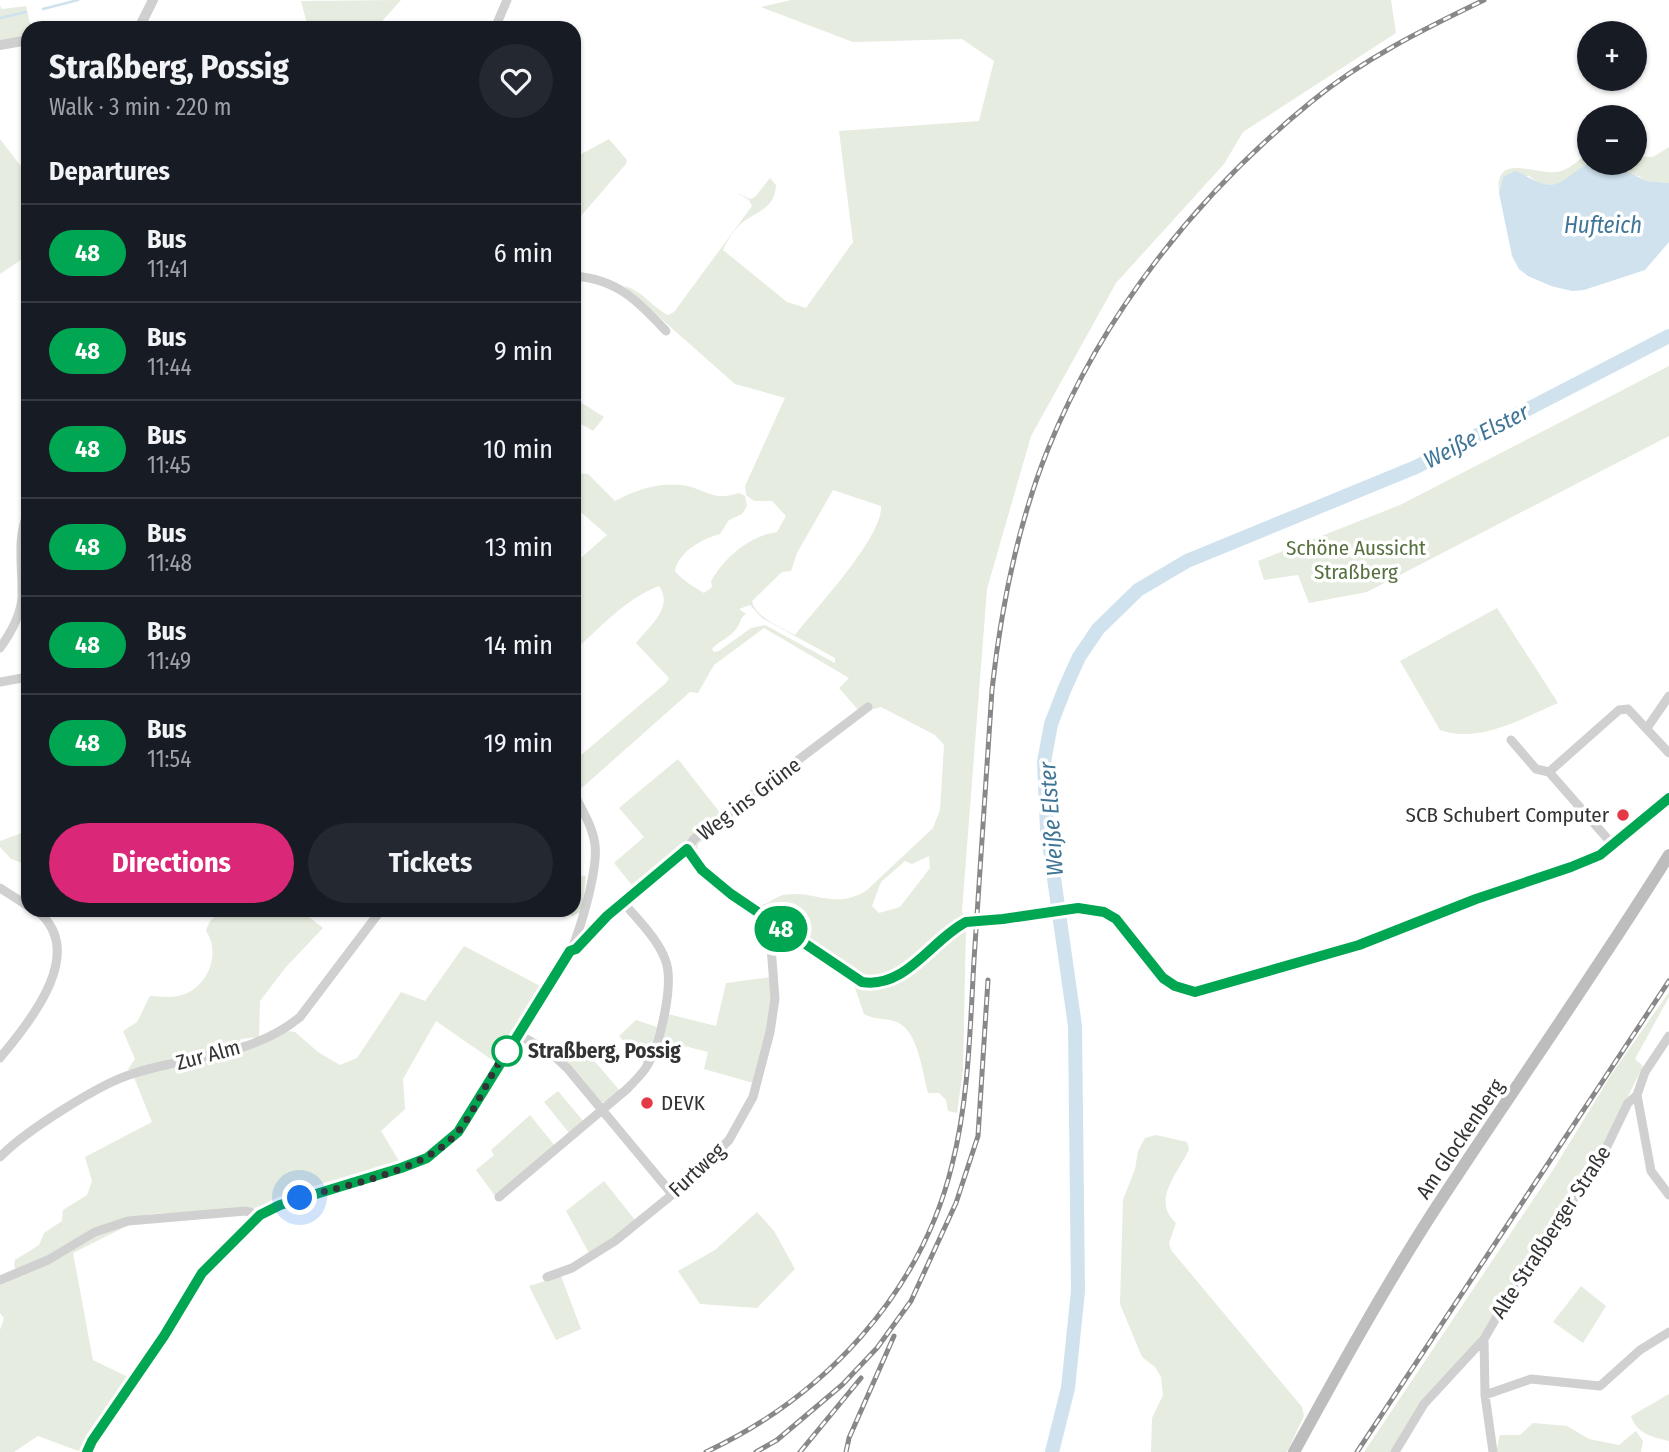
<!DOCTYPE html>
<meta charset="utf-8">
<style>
body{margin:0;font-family:"Fira Sans Condensed",sans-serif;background:#242831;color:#f1f3f6;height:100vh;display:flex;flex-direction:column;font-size:26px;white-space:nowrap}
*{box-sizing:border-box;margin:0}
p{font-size:23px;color:#9ea1a6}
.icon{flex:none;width:38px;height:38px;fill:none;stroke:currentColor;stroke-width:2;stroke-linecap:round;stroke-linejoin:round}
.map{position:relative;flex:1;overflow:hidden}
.panel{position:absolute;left:21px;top:21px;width:560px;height:896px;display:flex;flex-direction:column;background:#171b24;border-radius:21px;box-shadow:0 2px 5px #0004}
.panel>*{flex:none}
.badge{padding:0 14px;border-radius:23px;font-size:24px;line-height:46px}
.controls{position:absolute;left:1577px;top:21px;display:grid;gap:14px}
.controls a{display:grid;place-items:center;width:70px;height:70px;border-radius:50%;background:#171b24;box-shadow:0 2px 5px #0004;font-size:35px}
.you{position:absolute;width:35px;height:35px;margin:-18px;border:5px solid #fff;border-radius:50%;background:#1a73e8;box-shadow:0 0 0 10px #1a73e833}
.map>.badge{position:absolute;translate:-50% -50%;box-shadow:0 0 0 4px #fff}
h2{padding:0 28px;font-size:26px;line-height:63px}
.round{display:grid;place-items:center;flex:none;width:74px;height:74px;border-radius:37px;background:#242831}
.summary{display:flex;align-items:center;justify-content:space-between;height:119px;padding:0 28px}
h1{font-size:33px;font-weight:700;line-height:52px}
.primary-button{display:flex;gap:14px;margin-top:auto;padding:14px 28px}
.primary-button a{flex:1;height:80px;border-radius:42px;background:#db2777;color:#fff;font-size:28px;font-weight:700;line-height:80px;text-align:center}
.primary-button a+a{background:#242831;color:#f1f3f6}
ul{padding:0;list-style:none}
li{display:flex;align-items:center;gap:21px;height:98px;padding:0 28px;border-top:2px solid #363941}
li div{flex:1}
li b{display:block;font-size:26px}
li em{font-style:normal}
li .badge{min-width:77px;font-weight:700;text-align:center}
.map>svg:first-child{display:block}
</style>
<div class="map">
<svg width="1669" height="1452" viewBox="0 0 1669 1452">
<rect width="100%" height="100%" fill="#fff"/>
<path fill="#e6ecdf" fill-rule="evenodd" d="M401,0L376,28H313L306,20L301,1Z
M791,0H1391L1396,33L1243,132L1224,164L1116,283L1031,436L987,589L962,911L966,927L963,1070L957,1113L948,1111L946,1100L939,1093H928C922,1072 919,1032 897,1022C886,1018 875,1020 864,1014L854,985L837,973L830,960L712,876L692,850V846L859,711L839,688L849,678L764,628L714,665L698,693L690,692L584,786L578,790L574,782V761L666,683L669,678L636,643C650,626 674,607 659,586C625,599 601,627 574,651V564L607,535L574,506V473L588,474L615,501C637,489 666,480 691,487C713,494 714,500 739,493L745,496L747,506L742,514L729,520L720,534C702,539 679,551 675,571C682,580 694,587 704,593L712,587L711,581C725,557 749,536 777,532L786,516L772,501H754L746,495L745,486L785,398L735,384L624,286C643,291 652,307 668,315L674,312L752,206L749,200L736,192L750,199L755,197L770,178L776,185C775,208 758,211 743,222C735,228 727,241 723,250L787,302L806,308L853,242L839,131L979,121L994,61L962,39L853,42L761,7ZM833,490L881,506C883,537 816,608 795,635C781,627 755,617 752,601L782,572L791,571L797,553ZM750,605L762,618L835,658V663L765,625L751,628L719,651L714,652L712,649C718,641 730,638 736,629C741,623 739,619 746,614L739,609ZM881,707L935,735L944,745L940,810L933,828L867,890C836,911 814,889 783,895C772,898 766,908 754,904C732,896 709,873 697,854L698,844L867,711ZM929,856L930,868L900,907L879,913L872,906L881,882L905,861L912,864Z
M0,6L2,9L26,6L31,28H28V35L0,40Z
M0,139L20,165L28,164V255L0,274Z
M609,139L627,160L626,164L574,224V158Z
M1669,147V183L1646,181L1639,176L1548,185L1538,183L1529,176L1503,177L1499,193C1494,149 1538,178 1561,171C1572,168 1579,158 1589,154V163H1634L1635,156L1653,157Z
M1669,366V436L1367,592L1309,603L1298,575L1264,580L1258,561L1400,505Z
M574,398L604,417L593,431L574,420Z
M1497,608L1558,703C1523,718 1479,744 1440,730L1400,661Z
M678,759L721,814L635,889L614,863L644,837L619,808Z
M22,833H28V865L11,859L0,847V841Z
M574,875L586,876L582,911L573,916L534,910H574Z
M235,910H300L323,928L286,967L260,1001L259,1037L241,1039L237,1045L286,1031L295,1032L318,1052L340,1065L357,1058L401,992L425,1001L464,946L544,988L495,1062L436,1021L403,1079L405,1109L381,1131L401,1164L251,1209L152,1214L136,1218L127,1226L73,1253L93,1360L130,1378L81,1452L38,1436L14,1452H0V1330L4,1318L0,1313V1284L18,1275L14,1265L15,1260L39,1245L44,1233L62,1221L63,1210L87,1195L92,1181L85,1157L152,1122L133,1075L128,1069L135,1059L123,1031L137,1022L150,996C159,996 169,998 178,996C207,990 222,954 206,931C211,913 220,916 235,910Z
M771,977L773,1003L753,1083L704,1069L708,1052L661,1040L668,1014L716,1026L726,983Z
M1669,992V997L1635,1059L1643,1066L1592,1169L1533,1246L1480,1337L1411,1418L1390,1452H1364L1553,1170L1611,1075Z
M636,1020L657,1027L645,1065L619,1036Z
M579,1043L621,1092L607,1103L600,1102L564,1061Z
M558,1091L584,1122L570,1134L544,1102Z
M530,1115L555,1146L495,1196L476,1170L494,1155L491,1150Z
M1156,1135L1187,1142L1189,1149C1180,1171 1150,1200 1176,1223L1169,1243L1171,1250L1302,1407L1304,1416L1287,1452H1151L1152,1418L1163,1395L1161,1377L1155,1367L1142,1357L1120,1304L1123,1200L1135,1169L1138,1151L1145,1138Z
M604,1181L635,1220L590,1255L566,1211Z
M757,1212L774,1231L795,1269L757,1308L700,1304L678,1271L715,1250Z
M561,1276L581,1329L556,1340L529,1286Z
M1581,1286L1606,1306L1583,1343L1553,1322Z
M1669,1394V1441C1652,1437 1637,1434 1631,1416Z
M1533,1423L1567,1426L1589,1439L1619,1445L1636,1431L1643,1441L1641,1452H1496L1500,1435H1520Z"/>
<path fill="#cfe2ee" d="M1591,163L1621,169L1647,181L1669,183V242L1645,270L1584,290L1572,291L1551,286L1528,276L1519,269L1512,256L1499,193L1503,177L1515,171C1524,174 1532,180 1541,183C1562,191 1572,169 1591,163Z"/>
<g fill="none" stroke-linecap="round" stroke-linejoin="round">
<path stroke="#cfe2ee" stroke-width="2.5" d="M43,9L78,0
M0,18L26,12"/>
<path stroke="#cfe2ee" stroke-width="14" d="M1052,1452L1068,1388L1078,1291L1075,1026L1047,829L1044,762L1051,724L1065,688L1079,657L1098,629L1138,590L1187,561L1416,467L1669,336"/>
<path stroke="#d0d0d0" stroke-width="9" d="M495,28L507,0
M574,276C617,279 638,301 666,331
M0,648C10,634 21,615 22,597C23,569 16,538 28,513
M0,682L28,677
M1647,728L1669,696
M1511,740L1536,769L1549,772
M1613,845L1549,772L1619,710L1628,709L1669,753
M687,849L702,870L731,894L861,983C906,988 931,940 966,922L1003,919L1078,908L1104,912L1116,919L1163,978L1175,986L1195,992L1359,945L1476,899L1571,867L1600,855L1669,798
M0,888L28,906
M574,950L607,916L687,849L694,839L868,707
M518,1034L552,1054L568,1069L672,1194
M0,1058C30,1021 89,951 36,910
M1637,1095L1651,1171L1669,1195
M0,1157C24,1132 99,1084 132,1074C189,1055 252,1057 300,1017L381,910
M499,1197L627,1089C633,1083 640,1076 645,1069C660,1047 675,983 665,959C657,938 637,919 623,902
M547,1277L572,1268L615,1241L689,1181L729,1140L753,1097L770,1032L775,999L770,933L775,925
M0,1280L48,1260L95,1232L128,1221L246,1211L259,1215
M1484,1339L1485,1395L1493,1452
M1485,1395L1531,1379L1600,1386L1640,1350L1669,1332
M87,1452L91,1441L164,1336L202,1273L259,1215L280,1205L401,1168L427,1158L458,1132L571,951C581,927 598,870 595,845C593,827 582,810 574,794
M1395,1452L1424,1404L1484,1339L1537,1247L1595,1171L1628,1103L1637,1095L1645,1072L1669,1036"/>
<path stroke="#d0d0d0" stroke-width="10" d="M139,28L153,0
M0,45L28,40"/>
<path stroke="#bdbdbd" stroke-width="12" d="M1294,1452C1339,1370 1384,1288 1435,1209C1512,1091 1594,975 1669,855"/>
<defs>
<path id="rail" d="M706,1452C824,1397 921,1293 952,1165C969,1098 970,1028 974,960C980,870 986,780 992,690C1001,608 1017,526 1048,449C1103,313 1198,194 1311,102C1363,59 1424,29 1484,0
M756,1452L777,1440L842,1385L877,1348L911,1301L956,1203L978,1136L988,980
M800,1452L861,1378
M846,1452L849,1438L894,1336
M1357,1452L1669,981"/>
</defs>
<use href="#rail" stroke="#888" stroke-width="5"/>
<use href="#rail" stroke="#fff" stroke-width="2.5" stroke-dasharray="8" stroke-linecap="butt"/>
</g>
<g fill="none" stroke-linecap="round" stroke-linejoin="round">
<defs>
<path id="line" d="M87,1452L92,1441L164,1336L202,1273L260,1215L280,1205L401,1168L427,1158L458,1132L570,951L576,949L607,916L687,849L702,870L731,894L862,982C906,989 931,940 966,922L1003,919L1078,908L1104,912L1116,919L1163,978L1175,986L1195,992L1359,945L1476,899L1571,867L1600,855L1669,798"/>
</defs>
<use href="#line" stroke="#fff" stroke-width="16"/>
<use href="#line" stroke="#00a651" stroke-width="10"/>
<path stroke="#333" stroke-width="7" stroke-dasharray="0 12.6" d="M300,1198C349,1184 423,1172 457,1133C477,1109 489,1075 507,1051"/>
</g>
<g fill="#e63946" stroke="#fff" stroke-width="2.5">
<circle cx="1623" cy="815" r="7"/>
<circle cx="647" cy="1103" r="7"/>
</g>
<circle fill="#fff" stroke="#00a651" stroke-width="3.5" cx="507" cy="1051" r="14"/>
<g text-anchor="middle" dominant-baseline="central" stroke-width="7" stroke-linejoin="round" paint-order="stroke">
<g font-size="21" fill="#56703f" stroke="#fff">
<text x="1356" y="548">Schöne Aussicht<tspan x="1356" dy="24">Straßberg</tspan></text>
</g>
<g font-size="21" fill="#333" stroke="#fff">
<text transform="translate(749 799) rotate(-37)">Weg ins Grüne</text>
<text transform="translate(208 1055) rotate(-15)">Zur Alm</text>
<text transform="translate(1460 1139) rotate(-56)">Am Glockenberg</text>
<text transform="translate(697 1170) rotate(-43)">Furtweg</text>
<text transform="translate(1551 1232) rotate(-57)">Alte Straßberger Straße</text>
</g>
<g font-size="21" fill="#333" stroke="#fff" text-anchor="end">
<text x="1609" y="815">SCB Schubert Computer</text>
<text x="661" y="1103" text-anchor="start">DEVK</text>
</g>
<g font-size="21" font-weight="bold" fill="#333" stroke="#fff" text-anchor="start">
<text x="528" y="1051">Straßberg, Possig</text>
</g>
<g font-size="23" font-style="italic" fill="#3f7597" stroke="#fff">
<text x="1603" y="225">Hufteich</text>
<text transform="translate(1476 436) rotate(-27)">Weiße Elster</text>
<text transform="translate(1051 819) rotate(-94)">Weiße Elster</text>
</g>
</g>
</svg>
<div class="controls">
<a>+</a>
<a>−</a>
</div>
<div class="you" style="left:300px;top:1198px"></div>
<b class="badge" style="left:781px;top:929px;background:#00a651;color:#fff">48</b>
<section class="panel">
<div class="summary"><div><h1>Straßberg, Possig</h1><p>Walk · 3 min · 220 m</p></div><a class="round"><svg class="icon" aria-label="heart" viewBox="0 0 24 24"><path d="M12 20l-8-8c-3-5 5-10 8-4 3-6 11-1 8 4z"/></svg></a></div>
<h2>Departures</h2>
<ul>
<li><span class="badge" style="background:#00a651;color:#fff">48</span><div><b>Bus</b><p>11:41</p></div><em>6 min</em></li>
<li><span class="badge" style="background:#00a651;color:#fff">48</span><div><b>Bus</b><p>11:44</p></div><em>9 min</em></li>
<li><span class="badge" style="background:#00a651;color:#fff">48</span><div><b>Bus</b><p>11:45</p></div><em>10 min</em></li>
<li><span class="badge" style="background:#00a651;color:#fff">48</span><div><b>Bus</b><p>11:48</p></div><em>13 min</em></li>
<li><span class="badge" style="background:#00a651;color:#fff">48</span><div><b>Bus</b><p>11:49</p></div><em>14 min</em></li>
<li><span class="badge" style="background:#00a651;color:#fff">48</span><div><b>Bus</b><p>11:54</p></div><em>19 min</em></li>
</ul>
<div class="primary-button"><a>Directions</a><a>Tickets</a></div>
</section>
</div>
